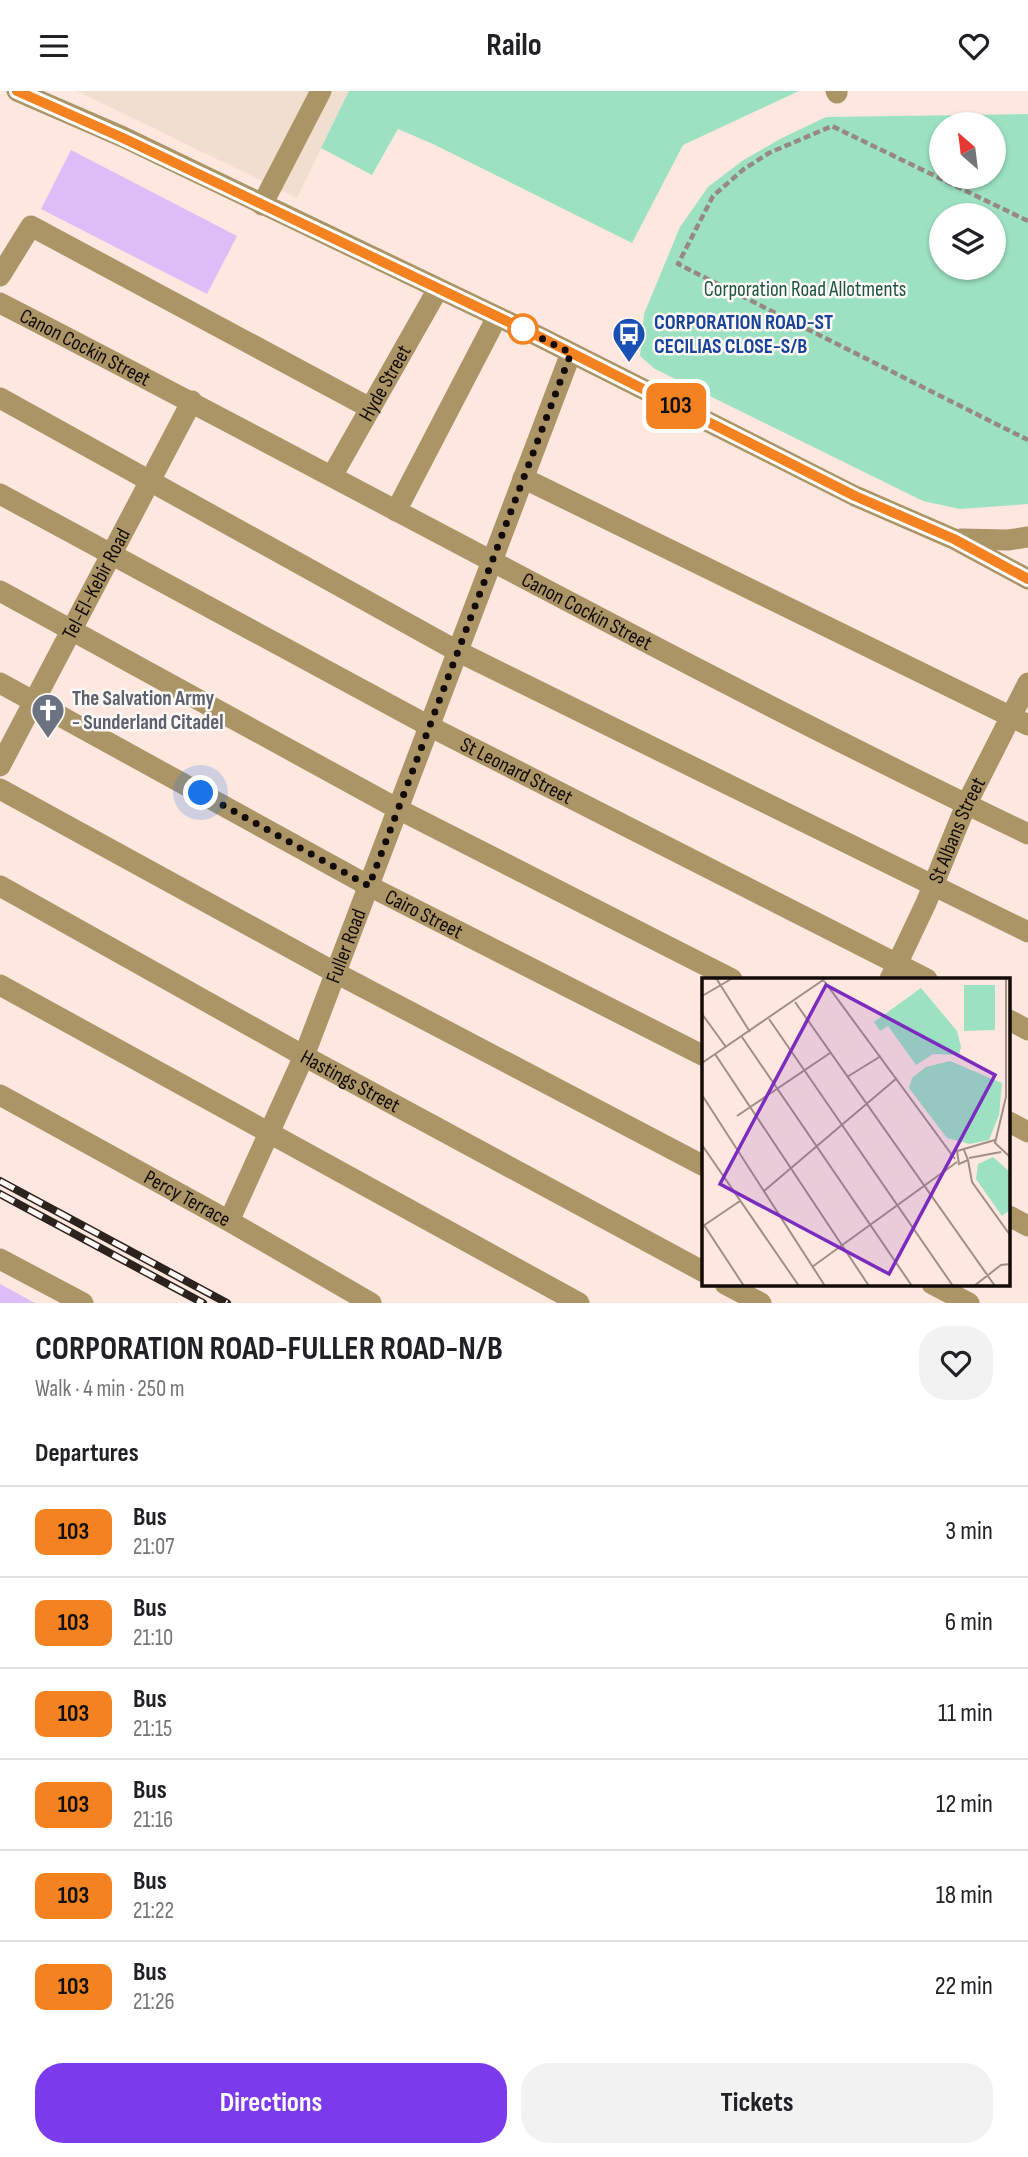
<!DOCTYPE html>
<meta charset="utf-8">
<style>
body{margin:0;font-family:"Sofia Sans Condensed",sans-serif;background:#f2f2f2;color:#202124;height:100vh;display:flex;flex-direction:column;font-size:26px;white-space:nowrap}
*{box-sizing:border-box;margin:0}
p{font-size:23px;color:#757577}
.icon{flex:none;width:38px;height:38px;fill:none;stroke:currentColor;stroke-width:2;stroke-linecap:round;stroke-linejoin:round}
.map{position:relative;height:1212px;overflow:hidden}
.sheet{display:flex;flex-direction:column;background:#fff;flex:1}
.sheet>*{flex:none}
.badge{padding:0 14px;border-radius:10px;font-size:24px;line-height:46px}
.needle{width:46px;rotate:332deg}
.buttons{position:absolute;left:929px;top:21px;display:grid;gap:14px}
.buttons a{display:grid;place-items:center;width:77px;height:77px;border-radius:50%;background:#fff;box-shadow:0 2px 5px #0004;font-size:35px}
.you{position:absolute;width:35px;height:35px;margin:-18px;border:5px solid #fff;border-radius:50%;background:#1a73e8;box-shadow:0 0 0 10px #1a73e833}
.map>.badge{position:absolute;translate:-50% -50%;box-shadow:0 0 0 4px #fff}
h2{padding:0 35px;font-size:26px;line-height:63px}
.round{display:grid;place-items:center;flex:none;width:74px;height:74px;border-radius:28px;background:#f2f2f2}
.head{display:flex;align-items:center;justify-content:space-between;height:119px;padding:0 35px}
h1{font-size:33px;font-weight:700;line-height:52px}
.action{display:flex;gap:14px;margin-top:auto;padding:14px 35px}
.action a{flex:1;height:80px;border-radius:28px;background:#7c3aed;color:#fff;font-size:28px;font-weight:700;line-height:80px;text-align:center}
.action a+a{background:#f2f2f2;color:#202124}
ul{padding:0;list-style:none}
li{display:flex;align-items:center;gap:21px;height:91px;padding:0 35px;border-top:2px solid #e0e0e0}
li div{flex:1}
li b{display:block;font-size:26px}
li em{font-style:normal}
li .badge{min-width:77px;font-weight:700;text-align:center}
header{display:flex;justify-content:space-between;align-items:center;height:91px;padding:0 35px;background:#fff;font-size:32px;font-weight:700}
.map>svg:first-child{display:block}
</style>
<header><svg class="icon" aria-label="menu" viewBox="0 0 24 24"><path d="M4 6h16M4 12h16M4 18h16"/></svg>Railo<svg class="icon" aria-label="heart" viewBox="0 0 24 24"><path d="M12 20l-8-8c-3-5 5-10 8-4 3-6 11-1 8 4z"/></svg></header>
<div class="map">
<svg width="1028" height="1212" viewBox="0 0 1028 1212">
<rect width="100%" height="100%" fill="#fee7df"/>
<path fill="#f0dfce" d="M77,0H349L297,107Z"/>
<path fill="#9ce2c2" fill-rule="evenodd" d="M349,0H799L683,54L632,152L433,53L398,38L372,84L321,57Z
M1028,23V413L960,418L923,410L655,278L640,265L644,223L680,136L708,96L742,70L780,48L826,26ZM942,33H994V86H942ZM942,124H994V177H942Z"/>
<path fill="#debcf8" d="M71,59L237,145L207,203L41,118Z
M0,1193L13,1200L35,1212H0Z"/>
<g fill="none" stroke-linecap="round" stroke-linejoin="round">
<path stroke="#988882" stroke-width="4.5" stroke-dasharray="7 3.5" stroke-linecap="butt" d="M1028,130L832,35L769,62L744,78L713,105L678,173L1028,349"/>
<g stroke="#ab9567" stroke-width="21">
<path d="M17,0L123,46L538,245L855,405L954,448L1028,488"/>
<path d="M836,0L837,2"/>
<path d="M262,114L321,0"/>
<path d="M0,185L31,135L370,317"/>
<path id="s1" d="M0,212C343,388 680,576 1028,743"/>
<path d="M0,307L457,560L1028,841"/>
<path id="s2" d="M332,385L438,198"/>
<path d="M523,387L1028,634"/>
<path id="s3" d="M0,403L429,635L927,888"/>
<path d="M396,420L497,226"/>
<path d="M960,448L1008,449L1028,446"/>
<path d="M0,500L398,718L732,888"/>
<path id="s4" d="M0,592L369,795L704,965"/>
<path id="s5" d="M0,675L192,310"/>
<path d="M0,698L336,882L704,1075"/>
<path id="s6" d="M0,795L304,965L704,1181"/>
<path id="s7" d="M890,888L926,812L966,714L1028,592"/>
<path d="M0,894L579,1212"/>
<path d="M1009,929L1028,939"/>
<path id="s8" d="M0,1004L229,1130L371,1212"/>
<path d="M1009,1031L1028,1041"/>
<path d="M1009,1125L1028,1135"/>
<path id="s9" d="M229,1130L304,965L571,262"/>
<path d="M0,1168L83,1212"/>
<path d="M725,1193L761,1212"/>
<path d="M932,1193L969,1212"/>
</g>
<defs>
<path id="rail" d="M0,1090L227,1212
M0,1103L203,1212"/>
</defs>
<use href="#rail" stroke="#2c231f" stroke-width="8"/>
<use href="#rail" stroke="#fef8f6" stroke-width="5" stroke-dasharray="16" stroke-linecap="butt"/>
</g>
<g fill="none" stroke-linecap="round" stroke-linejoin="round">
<defs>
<path id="line" d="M17,0L123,47L538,245L855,405L954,448L1028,488"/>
</defs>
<use href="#line" stroke="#fff" stroke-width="16"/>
<use href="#line" stroke="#f58220" stroke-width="10"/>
<path stroke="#130b08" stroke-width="7" stroke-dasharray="0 12.6" d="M201,702L369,795L571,262L517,235L523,238"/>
</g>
<defs>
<symbol id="bus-pin" viewBox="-11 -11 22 30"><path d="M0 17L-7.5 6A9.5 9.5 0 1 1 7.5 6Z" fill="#1a4fb4" stroke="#fef8f6"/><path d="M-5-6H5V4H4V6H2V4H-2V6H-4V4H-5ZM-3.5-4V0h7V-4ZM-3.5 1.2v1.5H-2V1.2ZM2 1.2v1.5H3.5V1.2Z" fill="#fff"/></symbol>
<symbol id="church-pin" viewBox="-11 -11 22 30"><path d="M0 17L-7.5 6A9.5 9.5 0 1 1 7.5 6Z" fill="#6b7280" stroke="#fef8f6"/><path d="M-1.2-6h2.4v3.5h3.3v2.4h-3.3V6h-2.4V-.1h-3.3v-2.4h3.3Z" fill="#fff"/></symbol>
</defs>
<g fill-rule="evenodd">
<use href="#bus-pin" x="610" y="224" width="38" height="52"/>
<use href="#church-pin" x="29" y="600" width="38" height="52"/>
</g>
<circle fill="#fff" stroke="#f58220" stroke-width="3.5" cx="523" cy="238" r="14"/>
<g text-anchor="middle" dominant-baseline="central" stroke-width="5" stroke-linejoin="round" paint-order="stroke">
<g font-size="21" fill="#1a553f" stroke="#fef8f6">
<text x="805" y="198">Corporation Road Allotments</text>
</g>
<g font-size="21" font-weight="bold" fill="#164399" stroke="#fef8f6" text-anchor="start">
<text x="654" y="231">CORPORATION ROAD-ST<tspan x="654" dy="24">CECILIAS CLOSE-S/B</tspan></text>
</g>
<g font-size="21" fill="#130b08" stroke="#fef8f6">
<text stroke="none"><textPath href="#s1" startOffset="96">Canon Cockin Street</textPath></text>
<text stroke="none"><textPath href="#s2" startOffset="107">Hyde Street</textPath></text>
<text stroke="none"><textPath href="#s5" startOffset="206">Tel-El-Kebir Road</textPath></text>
<text stroke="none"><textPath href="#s1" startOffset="663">Canon Cockin Street</textPath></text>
<text stroke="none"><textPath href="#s3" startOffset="586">St Leonard Street</textPath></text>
<text stroke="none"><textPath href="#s7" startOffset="163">St Albans Street</textPath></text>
<text stroke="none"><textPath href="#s4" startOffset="483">Cairo Street</textPath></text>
<text stroke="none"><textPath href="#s9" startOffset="299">Fuller Road</textPath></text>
<text stroke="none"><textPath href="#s6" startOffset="401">Hastings Street</textPath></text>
<text stroke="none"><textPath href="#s8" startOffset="214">Percy Terrace</textPath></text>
</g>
<g font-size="21" font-weight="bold" fill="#5b616d" stroke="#fef8f6" text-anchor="start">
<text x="72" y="607">The Salvation Army<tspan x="72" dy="24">- Sunderland Citadel</tspan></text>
</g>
</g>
<g transform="translate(702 887)">
<rect width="308" height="308" fill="#fee7df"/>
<path d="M262,7H293V52L262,53ZM219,10L255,53L259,69L257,77L231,76L214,87L186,48L178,53L172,44ZM248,83L300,105L297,137L287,162L268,166L245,160L207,110L210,100L224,89ZM291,179L308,194V232L300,238L274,201L276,186Z" fill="#9ce2c2"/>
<path fill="none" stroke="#a08f89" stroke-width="2" d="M14,0L48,54M120,0L253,181M304,0V119L293,165L308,179M0,18L31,0M93,24L293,308M0,36L24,69M67,41L251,308M40,59L210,308M13,76L167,308M0,85L124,0M145,99L179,78M0,117L123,308M35,138L128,75M0,167L97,308M262,172L266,182L257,186L255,173L293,162M267,180L299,174M266,182L270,204L308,257M62,213L195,100M2,247L42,308M1,248L38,223M110,289L255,184M272,308L299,287L308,286"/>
<path fill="#7b2cbf" fill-opacity="0.15" stroke="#7b2cbf" stroke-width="3.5" d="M124,7L293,97L187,296L18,206Z"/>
<rect width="308" height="308" fill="none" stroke="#130b08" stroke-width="3.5"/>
</g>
</svg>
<div class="buttons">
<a><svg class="needle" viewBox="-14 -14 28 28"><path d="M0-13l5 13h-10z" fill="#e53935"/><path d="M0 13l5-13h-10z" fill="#757577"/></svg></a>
<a><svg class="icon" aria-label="layers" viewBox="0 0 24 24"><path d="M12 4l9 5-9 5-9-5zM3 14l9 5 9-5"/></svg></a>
</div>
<div class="you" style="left:201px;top:702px"></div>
<b class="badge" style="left:676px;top:315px;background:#f58220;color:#111">103</b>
</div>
<section class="sheet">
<div class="head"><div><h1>CORPORATION ROAD-FULLER ROAD-N/B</h1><p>Walk · 4 min · 250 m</p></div><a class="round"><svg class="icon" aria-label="heart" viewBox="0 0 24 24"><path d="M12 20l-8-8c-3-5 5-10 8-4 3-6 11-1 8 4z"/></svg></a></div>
<h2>Departures</h2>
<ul>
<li><span class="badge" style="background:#f58220;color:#111">103</span><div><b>Bus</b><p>21:07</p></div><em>3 min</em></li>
<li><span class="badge" style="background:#f58220;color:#111">103</span><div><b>Bus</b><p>21:10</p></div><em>6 min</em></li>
<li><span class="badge" style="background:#f58220;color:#111">103</span><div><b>Bus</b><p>21:15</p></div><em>11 min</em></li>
<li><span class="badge" style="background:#f58220;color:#111">103</span><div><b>Bus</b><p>21:16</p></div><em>12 min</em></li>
<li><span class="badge" style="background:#f58220;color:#111">103</span><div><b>Bus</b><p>21:22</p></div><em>18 min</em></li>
<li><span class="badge" style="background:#f58220;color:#111">103</span><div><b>Bus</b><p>21:26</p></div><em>22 min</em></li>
</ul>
<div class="action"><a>Directions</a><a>Tickets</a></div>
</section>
